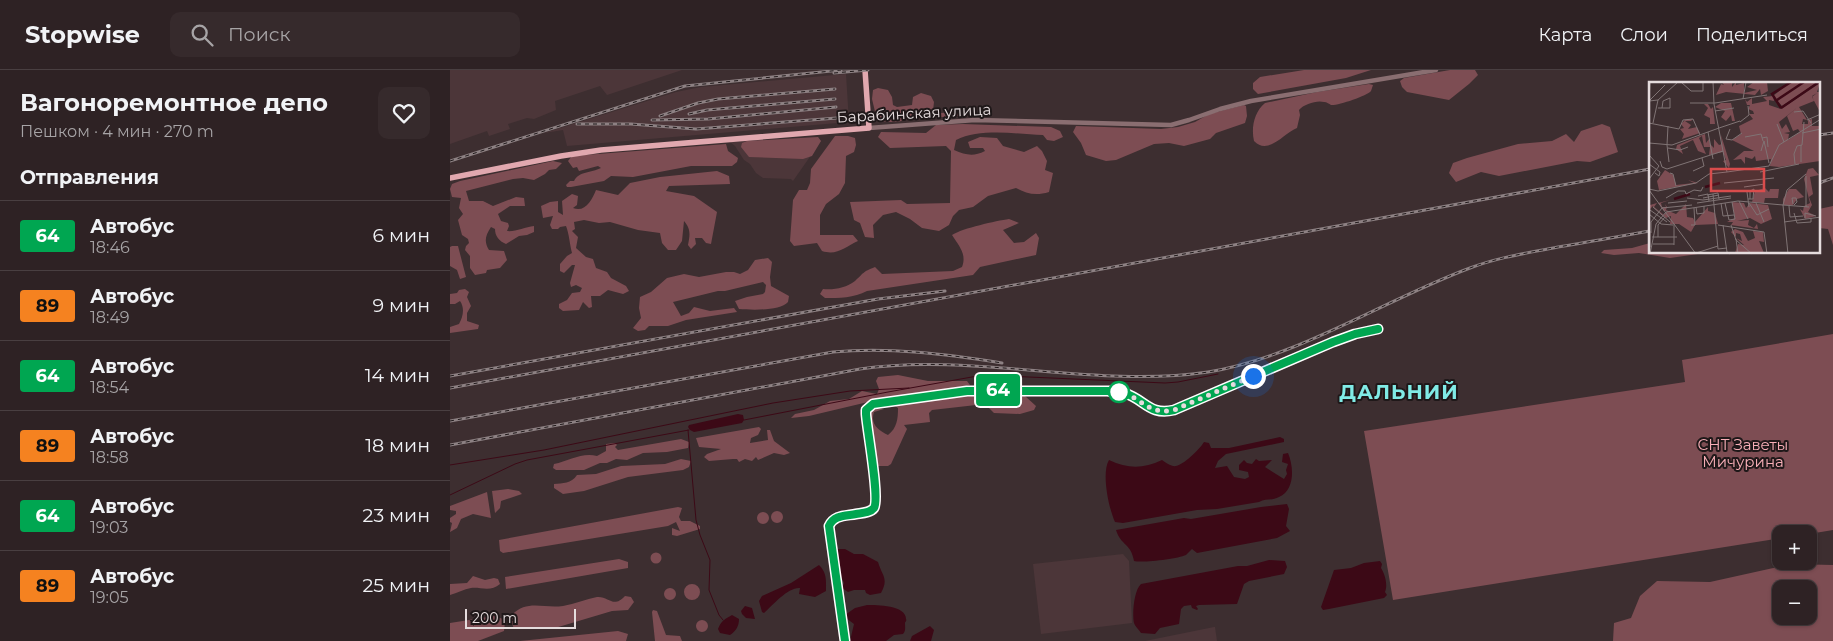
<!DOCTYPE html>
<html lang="ru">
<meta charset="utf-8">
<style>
body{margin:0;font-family:Montserrat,sans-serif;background:#362a2c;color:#f1f3f6;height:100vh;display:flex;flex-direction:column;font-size:19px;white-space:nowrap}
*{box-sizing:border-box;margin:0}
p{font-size:16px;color:#a7a4a6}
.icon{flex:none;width:28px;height:28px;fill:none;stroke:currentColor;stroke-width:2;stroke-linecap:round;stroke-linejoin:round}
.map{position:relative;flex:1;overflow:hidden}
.panel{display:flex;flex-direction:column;background:#2e2224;width:450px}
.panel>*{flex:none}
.badge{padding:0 10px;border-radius:4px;font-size:18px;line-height:32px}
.controls{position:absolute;left:1322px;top:455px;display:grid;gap:10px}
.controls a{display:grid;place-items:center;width:45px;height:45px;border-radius:10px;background:#2e2224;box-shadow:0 1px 4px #0004,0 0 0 1px #493f41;font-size:25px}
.scale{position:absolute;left:15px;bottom:12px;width:111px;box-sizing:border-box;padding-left:5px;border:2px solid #e5dcdd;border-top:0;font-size:14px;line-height:18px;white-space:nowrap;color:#e5dcdd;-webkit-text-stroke:4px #1f1819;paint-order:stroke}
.you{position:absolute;width:25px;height:25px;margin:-12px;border:4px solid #fff;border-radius:50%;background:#1a73e8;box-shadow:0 0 0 8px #1a73e833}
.map>.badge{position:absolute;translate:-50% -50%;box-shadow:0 0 0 2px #fff}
h2{padding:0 20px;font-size:19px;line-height:45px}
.round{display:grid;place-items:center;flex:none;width:52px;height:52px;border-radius:10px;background:#362a2c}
.headline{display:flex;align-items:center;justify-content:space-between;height:85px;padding:0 20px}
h1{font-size:24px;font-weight:700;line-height:38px}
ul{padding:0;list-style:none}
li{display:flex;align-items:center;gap:15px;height:70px;padding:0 20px;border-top:1px solid #493f41}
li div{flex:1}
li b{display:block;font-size:19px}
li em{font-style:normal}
li .badge{min-width:55px;font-weight:700;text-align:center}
header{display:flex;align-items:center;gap:30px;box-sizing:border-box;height:70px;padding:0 25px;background:#2e2224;border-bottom:1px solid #493f41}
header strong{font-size:24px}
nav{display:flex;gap:28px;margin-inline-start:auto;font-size:18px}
.search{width:350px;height:45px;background:#362a2c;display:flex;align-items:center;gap:12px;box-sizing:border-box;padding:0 18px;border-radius:10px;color:#a7a4a6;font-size:19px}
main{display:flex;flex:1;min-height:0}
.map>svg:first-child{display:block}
</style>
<header>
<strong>Stopwise</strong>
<div class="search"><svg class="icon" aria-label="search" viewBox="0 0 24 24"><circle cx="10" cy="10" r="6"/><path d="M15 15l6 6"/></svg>Поиск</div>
<nav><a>Карта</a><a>Слои</a><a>Поделиться</a></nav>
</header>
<main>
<section class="panel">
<div class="headline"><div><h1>Вагоноремонтное депо</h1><p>Пешком · 4 мин · 270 m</p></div><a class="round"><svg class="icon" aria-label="heart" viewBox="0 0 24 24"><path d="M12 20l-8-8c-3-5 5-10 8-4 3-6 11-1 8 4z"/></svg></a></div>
<h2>Отправления</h2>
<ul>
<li><span class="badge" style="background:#00a651;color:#fff">64</span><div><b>Автобус</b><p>18:46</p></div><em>6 мин</em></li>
<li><span class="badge" style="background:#f58220;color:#111">89</span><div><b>Автобус</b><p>18:49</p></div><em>9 мин</em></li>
<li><span class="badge" style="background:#00a651;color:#fff">64</span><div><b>Автобус</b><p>18:54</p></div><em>14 мин</em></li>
<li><span class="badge" style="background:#f58220;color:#111">89</span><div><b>Автобус</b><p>18:58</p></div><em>18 мин</em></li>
<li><span class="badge" style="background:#00a651;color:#fff">64</span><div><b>Автобус</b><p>19:03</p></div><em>23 мин</em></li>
<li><span class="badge" style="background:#f58220;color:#111">89</span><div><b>Автобус</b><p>19:05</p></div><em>25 мин</em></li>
</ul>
</section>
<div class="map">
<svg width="1383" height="571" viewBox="0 0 1383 571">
<rect width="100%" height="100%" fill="#3d2e30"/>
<path fill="#4c3639" d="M0,0H232L157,25L150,16L105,31L106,40L84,49L77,48L58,54L60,59L39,66L37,61L0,74Z
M396,4L399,52L117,76L113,60L94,63L226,22L251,17Z
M368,67L371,71L343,111L341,109L313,108L306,103L300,94L294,90L285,76L280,72Z
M673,484L679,491L682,553L591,564L583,494Z
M765,557L767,571H695L764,557Z"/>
<path fill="#7d4d53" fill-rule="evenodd" d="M854,0H921L896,8L808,24L803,19V13L810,7Z
M1000,0H1025L1028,5L1019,14L999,30L957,22L952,17L950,11L954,8Z
M919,14L923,15L921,21C917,26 887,36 881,35C879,34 877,32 874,32C867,30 854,34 849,40L850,45L847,58C834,63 818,86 804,71C801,58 804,42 815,33L867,22Z
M428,18L438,20L442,27L443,35L447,37L462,35L463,27L471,23L481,26L484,32L483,41L489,43L519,42V45L466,49L463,46C454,53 437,53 427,50L422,29L423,20Z
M794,35L796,36L797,46L795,53L766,63L760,69L734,76L719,73L704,74L666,90L656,91L636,85L631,73L623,62L626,56L711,59L728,57L745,52L759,44Z
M513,54L601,57L610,61L613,67L604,71L597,70L593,65C567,64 530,58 506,70L504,80C516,85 523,87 535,81L533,78H520L518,72L530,67L547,68L553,76L574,82L587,76L592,81L597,91L595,100L603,103L599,122C586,126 577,124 566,118L538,126L523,137L509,140L503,146L499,155L489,161L472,158L460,149L446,142L433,145L423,155L424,168L415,167L410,153L404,150L400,132L451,130L457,134L500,133L501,81L496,76L440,78L428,67L431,62L476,63L486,55Z
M1152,54L1160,57L1168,82L1140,92L1127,91L1049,106L1031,102L1006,112L999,103L1003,93L1017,88L1068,74L1102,71L1116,64L1124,72L1131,61Z
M385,66H398L405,68L406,75L404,82L396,86L395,113L389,124L376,134L370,145V165H403L408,171C395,177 387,186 372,181L367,173L344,176L340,171L343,130L349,120H357L360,113L361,99Z
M368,67L371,71L362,86L353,89L299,87L291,77L292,73L297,71Z
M276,74L278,81L288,88L287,92L282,96H241L183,107L161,106L154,111L121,117H117L116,115L120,111H124C129,101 141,103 151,98L148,96L129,101L127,97L123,98L118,91L122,86Z
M103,91L112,93L106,99L99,100L95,104L84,110L73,108L63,109L16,121L19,131H33L43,136L66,127L74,128L75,136H60L48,144L51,151L58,153L59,156L57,161C65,162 75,157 84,156V162L77,165L69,166L56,174C49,171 45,166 45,159L41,157C35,166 34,172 39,180L54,181L57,190L50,198L37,200L36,203L25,205L20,198V186L15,180L16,176L19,173L18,169L12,165L8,150L13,144L9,138L11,128L2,127L0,119L2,114L10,111Z
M267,101L279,106L280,114L219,116L216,121L244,126L267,142L261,174L256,173L252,168H245L246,174L241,179L238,175C240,165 241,159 234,151L232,171L226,180H218L212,173L210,163L188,160L160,152L149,153L134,150L124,152L125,159L122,161L128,167L126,178L136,187L143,189L146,198L157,202L161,208L176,216L179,221L173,224L158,220L150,226H141L142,237L139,238L133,232L129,240L113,241L109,238V234L117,230L122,223L130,222L132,218L126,215L121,217L120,213L125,195H122L114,203L110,201V194L117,186L122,183C120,176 119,163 116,156L110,157L108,159H102L100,155L103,146L93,148L91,136L100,132L108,131V142L113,145L112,131L122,124L128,126L127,135L123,138C135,143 142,130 146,120L168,125L180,113L210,107Z
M1383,136V175L1378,159L1369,158V139Z
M559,149L569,153L553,160L564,173L574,172L586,163L589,168L586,185L530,197L523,205L417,221C404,228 389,228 375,228L370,224L373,219C384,220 396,218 405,211C414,203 412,202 425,197L432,204L503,201L512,197C517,184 509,176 502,165C513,158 546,151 559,149Z
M1200,173V182L1255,183L1220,188L1189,183L1164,185L1151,183L1154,180L1182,178Z
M2,176H8L16,207L10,209L7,200L0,196V177Z
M318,188L322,192L320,207L321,216L339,226L338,232C330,241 302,240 289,239L285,231L297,227L313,224L315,222L316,215L313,212L275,221H268L223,232L231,246L239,243L244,237L260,241L284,238L287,242L236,250L218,256H199L195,260L188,261L183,258L191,248L189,238L190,227L201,222L217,208L234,204L249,207L276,202H284L290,204L298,200L305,190Z
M15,219L19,222L17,227L21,236L17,243V251L29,255L28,259L0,263V257L9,254C13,247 15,238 10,231L5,234H0V224L7,223L9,220Z
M1383,264V460L1359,464H1331V468L943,530L914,361L1235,312L1232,290Z
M448,305L478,311H517L520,315L418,332L359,346L341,348L345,344L364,340L380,331L399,329L412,321L427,324L429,319L426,311L428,307Z
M539,325L563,332L570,326H575L586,336L584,340L570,344L544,343L535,334L482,340L479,343L480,352L454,355L457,359L441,394L438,396H428L418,345L424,339H434L424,342C420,354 428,360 438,365C447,358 448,349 448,338L445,336L510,326Z
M309,357L311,359L308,365L301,368L300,373L318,370L317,360H320L324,371L340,383L334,385L324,383L308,390L306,387L302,391L295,389L289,392L287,389H283L259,391L254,387L257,384L271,379L249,377L246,368Z
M231,369L239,372L238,378L217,382L193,383L177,390L166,389L157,393H150L134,400H106L103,398L104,394C119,391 132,382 147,386L156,381V374L165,373L167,375L165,377L168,380Z
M231,389L241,391L239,397L233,400L178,407L134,421L113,424L104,418V414C113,413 121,414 127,405L146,404L171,396L215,394Z
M58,419L69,421L72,424L51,431L50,438L45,443L42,421Z
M37,422L41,448L23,444L11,449L7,458L0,462L2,453L0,452V448L6,444V441L0,440V436Z
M228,437L232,438L229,447L231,451H240L250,456V459L227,466L222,465V458L230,461L226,452L218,456L53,483L50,481L49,470Z
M321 447a6 6 0 1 1 12 0a6 6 0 1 1-12 0Z
M307 448a6 6 0 1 1 12 0a6 6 0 1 1-12 0Z
M200.5 488a5.5 5.5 0 1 1 11 0a5.5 5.5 0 1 1-11 0Z
M169,489L178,492V498L56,519L55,507Z
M1341,494L1383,495V571H1163L1164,553L1181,548L1190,526L1207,511L1260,512ZM1331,519H1359V546H1331Z
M23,506L35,510L44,508L48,509L50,514C41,522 31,517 21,518C14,519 7,523 0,525V514L17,513Z
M234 522a8 8 0 1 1 16 0a8 8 0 1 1-16 0Z
M214 524a6 6 0 1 1 12 0a6 6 0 1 1-12 0Z
M175,526L181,527L184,532L178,540L162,541L105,558L64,559L59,545H62C77,529 94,539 113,536C125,534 136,529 147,527C159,526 163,539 175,526Z
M203,540L207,541L216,565L230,566L232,571H205L202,542Z
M44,546L53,549L55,552L54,561L28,571H0V553Z
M246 556a6 6 0 1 1 12 0a6 6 0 1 1-12 0Z
M168,561L178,564L176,571H70Z"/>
<path fill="#3c0916" d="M288,344L293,345L294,350L292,353L244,362L240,360L238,357L239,355Z
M830,367L834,369V372L776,384L768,391L765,398L777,396L784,407L795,409L799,407L798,402L789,400V395L794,390L797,393L802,394L806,389L809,391L822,390L815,397L834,409L837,404L836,400L838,394L832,392L833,384L838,383C844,397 845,420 829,427C822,431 816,428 809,432L767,439L747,440L673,453L665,452C659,439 651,403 659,390C678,399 693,399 712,390C715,392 719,395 723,396C731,398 750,379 754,372L759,373L761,378H779Z
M837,434L839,439L836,456L840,461L827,468L747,483L742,479C740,481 738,483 736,485C727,489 693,493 684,491C681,473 671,476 666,460L734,448L741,449L811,437Z
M387,479H395L404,484H413L428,492C432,506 439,508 431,523L420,525L416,523L415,520H404L398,522L392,518L394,513L387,497Z
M819,490L835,491L837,497L834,504L799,511L794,514L787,534L749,535L746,536L748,539L747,540L742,538L741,535L734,536L731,539L729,554L710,558L705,564L691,563C689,560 685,556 684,553C682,544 684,520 691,514L788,496H797Z
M930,491L932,494L931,498C935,504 938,515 935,522L937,525L934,528L879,539L873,540L871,537L884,500L901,498L914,493Z
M369,495C377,503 376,510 376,521L365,527L349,524L350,518C338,517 323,535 314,543L312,542L309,531L312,526L341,513Z
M417,535C427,535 456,535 456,549C457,551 455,552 455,553C455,558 456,560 453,564L444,565L436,571H400L404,554L396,548L395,545L405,538Z
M295,536L302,538L305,549L296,548L292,544L291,541Z
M282,545L289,549C289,556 286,561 280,565L270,563L268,559C271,551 275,549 282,545Z
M480,556L484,560L481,571H460L462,566Z"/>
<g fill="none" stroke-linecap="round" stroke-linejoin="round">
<path stroke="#3c0916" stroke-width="1" d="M294,350L438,322L533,305L715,313L728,312L768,304
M238,360L246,450L250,465L260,490L259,520L269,545L273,550
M0,395L94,380L323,333L400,321L459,318
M0,425L65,394L77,390L239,360"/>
<path stroke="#8a6e71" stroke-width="4.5" d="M419,58L525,50L721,55L739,50L770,39L801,31L986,0
M395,571L379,456C384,445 395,446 406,444C412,443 420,443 424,438C431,428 417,360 416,344V340L423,334L517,321H658C666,322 674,322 681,326C699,334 703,345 724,340L899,266L928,259"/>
<path stroke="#e1a8af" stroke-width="5.5" d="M0,108L111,86L151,80L419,58L415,0"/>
<defs>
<path id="rail" d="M384,3L418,0
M239,44L257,40L385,29
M210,46L248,33L268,29L385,19
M202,50L258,49L386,37
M127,54H181L246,59L387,48
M1369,65L1383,63
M0,91L235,16L391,0
M1369,113L1383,108
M0,306L428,229L495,221
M0,318L1200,99
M0,351L383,282C440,277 496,284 552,293
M0,375L410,299C524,282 644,319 758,302C849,287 934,230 1020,198C1049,187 1078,183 1108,177C1139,172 1170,166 1200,161"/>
</defs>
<use href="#rail" stroke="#8d8183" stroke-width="3"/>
<use href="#rail" stroke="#1f1819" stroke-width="1" stroke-dasharray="4" stroke-linecap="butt"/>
</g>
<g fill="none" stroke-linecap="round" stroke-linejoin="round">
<defs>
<path id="line" d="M395,571L379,456C384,445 395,446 406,444C412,443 420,443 424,438C430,428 417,360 416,344V340L423,334L517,321H658C663,322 669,321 674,323C695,329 699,346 724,340L883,272L905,264L928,259"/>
</defs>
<use href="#line" stroke="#fff" stroke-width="11"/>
<use href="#line" stroke="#00a651" stroke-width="8"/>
<path stroke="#e5dcdd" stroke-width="5" stroke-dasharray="0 9" d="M669,322H668C692,326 697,346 724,340L803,306"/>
</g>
<circle fill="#fff" stroke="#00a651" stroke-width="2.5" cx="669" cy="322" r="10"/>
<g text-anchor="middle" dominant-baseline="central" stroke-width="4" stroke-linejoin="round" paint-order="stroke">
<g font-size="15" fill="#e5dcdd" stroke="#1f1819">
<text transform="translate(464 43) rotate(-3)">Барабинская улица</text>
</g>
<g font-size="15" fill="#f9afb8" stroke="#1f1819">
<text x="1293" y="374">СНТ Заветы<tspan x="1293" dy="17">Мичурина</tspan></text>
</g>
<g font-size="20" font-weight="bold" letter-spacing="1" fill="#80ebe6" stroke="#1f1819">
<text x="949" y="322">ДАЛЬНИЙ</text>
</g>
</g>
<g transform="translate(1199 12)">
<rect width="171" height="171" fill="#3d2e30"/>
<path d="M73,0H84L83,2V5L87,0V3L95,1V11L108,8L98,5L105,0H118L119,9L112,13L111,7L106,13L77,10L67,13L72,2L75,3ZM142,0H169L133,24L124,14L125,19L120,18V23L132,27L171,1L168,10H171V30L163,15L168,11L163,14L165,19L150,25L158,38L154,37L153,42H159V38L163,37V44H171V79L130,85L121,84L122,77L107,79L106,74L103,77L96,75V82L92,77L84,78L95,69H105L83,58L92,52L90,44L104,37L100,32H105L104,29L99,27L101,23H98L96,17L98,20L103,16V22L118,19L114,15L124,14ZM149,25L138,34L144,49L149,47L151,50L139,58L140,52L135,51L141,50L137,42L133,47L130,40ZM72,21H82L86,39H83L82,33L77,39L72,35L76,29L66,25ZM55,22H59L62,27L64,25L66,42H61V36L55,33L59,26ZM44,37L42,39H36L42,43L39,47L48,45L51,51L33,57L35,52L31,47L35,46L32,42L36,38ZM56,52L57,61L60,57L61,62L65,66V57L70,63L73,62L72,53L81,82L80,86L74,79L77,78L74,70L60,73L61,65H55L53,54L50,56L57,72L49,69L44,58L31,64L34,72L27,67L28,63ZM164,86L170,93L161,95L164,112L160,115L163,123L159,130L167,134L156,137L151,127L154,129L155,124L161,121L155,97L159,87ZM16,88L24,93L27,103L45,101L39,98L49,101L10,108L8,99ZM116,106L120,110L121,107H130L129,116H116L115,121L103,120L106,109ZM140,107H147L155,115L148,117L144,123H134V117ZM21,118L12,121L13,125H17L16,122L18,125L17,128L27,132L37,122L38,135L44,136L46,140L59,125V129L66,131L69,142L46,143L42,150L30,142H21L22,134L17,136L4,125V124L0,128L1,123L8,121L5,125L15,133L18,129H15L9,121ZM83,120L95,121L97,126L101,121L119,123L123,137L112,142L101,136L88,139L100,138L99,143L105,146L108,142L109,147L82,143L84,140H78L86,136ZM86,147L94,150L99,159L106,156L104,149L114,150L115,160L110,159L115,171H86L89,162L95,163L87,156L93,159L91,152L87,151V155L82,150Z" fill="#7d4d53" fill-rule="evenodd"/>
<path fill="none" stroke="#3c0916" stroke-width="2.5" d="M128,18L155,0M132,26L123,12L142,0M132,26L170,0M56,105L71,101M25,117L41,112"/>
<path fill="none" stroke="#807475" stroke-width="1" d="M32,0L42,9H54V0M94,17L97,0M0,18L1,0M1,18L16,3M0,19L9,18L29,0M41,21H66L118,13M9,26H21V16L14,19L13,26M66,29L85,26M145,30L154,29L162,41M158,38L172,32M91,40L100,33L99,24M0,41L30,47L34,38L44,37L51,53M4,41L9,18M128,42L135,60M70,46L91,39M81,47L77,57L83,58L93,51M59,50L64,77M153,51L172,47M96,55L112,52L114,59M113,56L118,55L119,65M0,61L23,63L70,46M18,63L20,80M18,63L19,44M19,66L31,68L39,65M112,69L115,59L120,81M0,73L10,84L0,97M11,79L13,85L18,87L74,69M152,80V63M0,82L11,90L10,94L6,91M146,82L145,72L148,64L153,63L155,40M44,89L55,84L53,76M78,90L120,84L130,63L172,37M111,90L150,82M21,91L24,92L27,104M157,92L138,108L134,123L160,125M157,94V125M75,101L125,96M95,105L116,102M0,107L9,109L47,101L60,92L78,90L65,22L64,0M0,108L25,142V163M98,110L100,125M37,112L45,108L52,109L54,105M64,112L69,167L78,166M58,113L69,111L70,117M49,114L59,112L60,119M17,116L29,109H36L37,112M38,116L54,118L82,114M54,116L70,113M99,117H104V116L105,107L101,109V117M90,119L99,137M19,121L38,119M48,121L82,116M72,121L74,134L85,133M76,121L80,138L86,137L83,120M100,121L108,133L120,127M107,121L115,140M144,122L143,116H147L148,120L145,123M140,124L141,135L154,134M4,125L21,140M47,125L48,132L55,131V124M1,128L18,140M17,130L89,119L134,123L139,172M145,131L148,141L162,140V136M0,132L12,142L24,143M156,136V131L167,134M135,140L172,135M25,142L47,172M42,143H46L45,126M69,143L115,150L118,172M74,143L78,170L81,172M82,143L87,158L103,172M1,149V165M2,151V140L13,126L43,123M3,155H28M9,155V143L16,135M87,157L89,172M4,162H25M47,171L69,164M1,172L7,142L17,130"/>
<path fill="#d94c4c" fill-opacity="0.15" stroke="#d94c4c" stroke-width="2.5" d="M62,87H115V109H62Z"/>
<rect width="171" height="171" fill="none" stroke="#e5dcdd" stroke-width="2.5"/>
</g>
</svg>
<div class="controls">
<a>+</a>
<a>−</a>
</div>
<div class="scale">200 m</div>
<div class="you" style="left:803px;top:306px"></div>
<b class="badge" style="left:548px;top:320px;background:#00a651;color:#fff">64</b>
</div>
</main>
